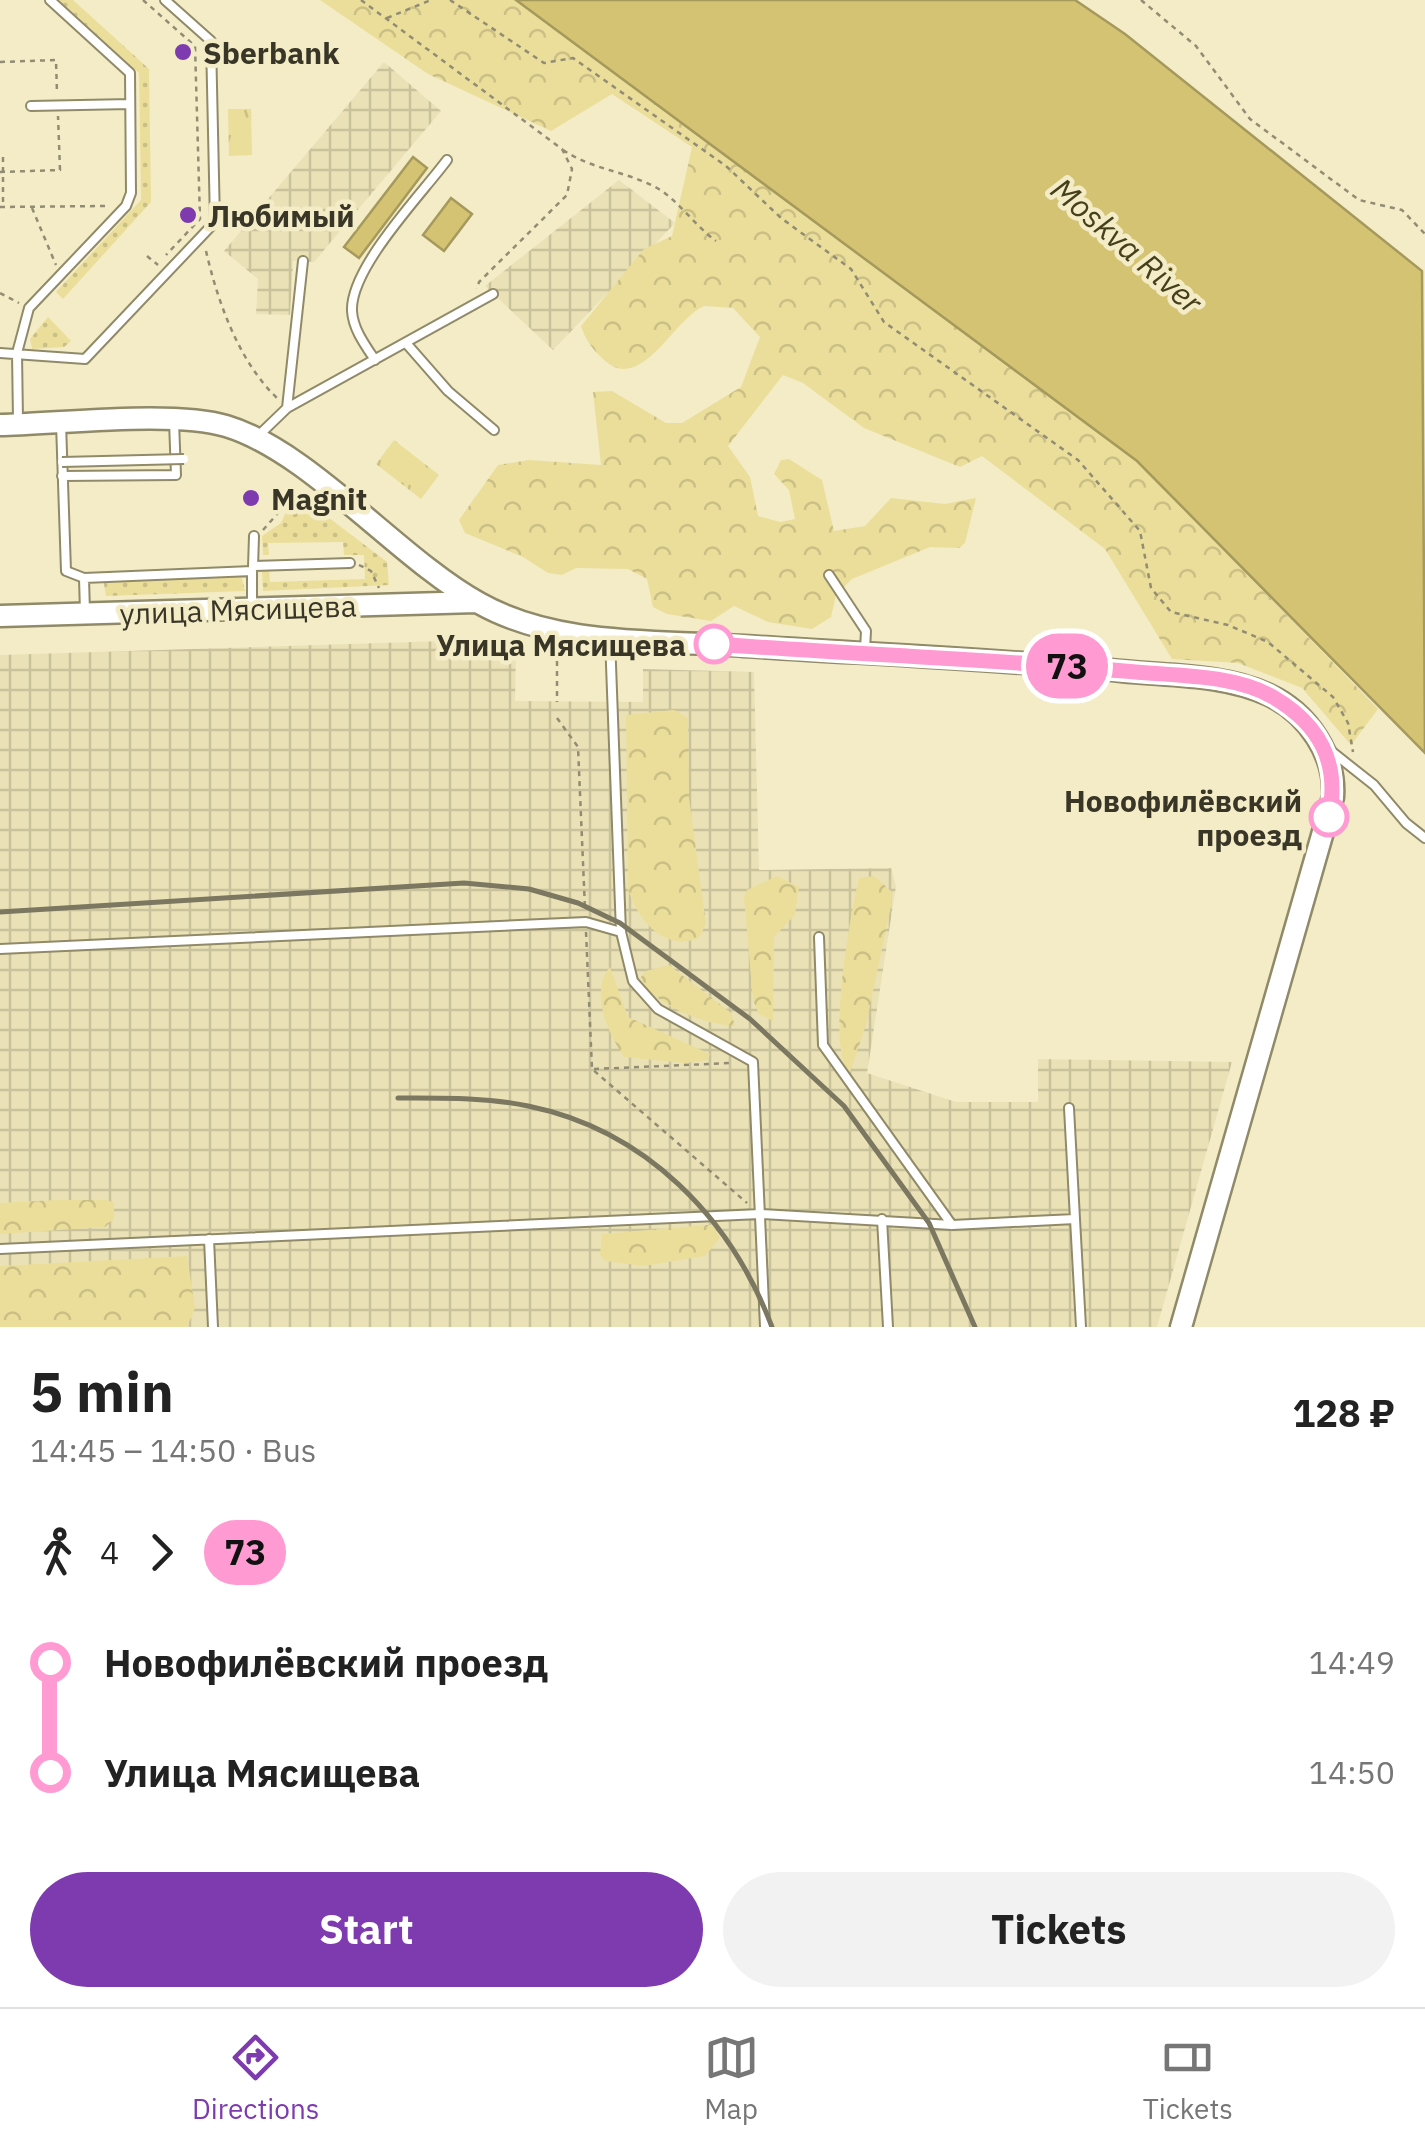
<!DOCTYPE html>
<meta charset="utf-8">
<style>
body{margin:0;font-family:"IBM Plex Sans",sans-serif;background:#f2f2f2;color:#222;height:100vh;display:flex;flex-direction:column;font-size:38px;white-space:nowrap}
*{box-sizing:border-box;margin:0}
p{font-size:32px;color:#767676}
.icon{flex:none;width:55px;height:55px;fill:none;stroke:currentColor;stroke-width:2;stroke-linecap:round;stroke-linejoin:round}
.map{position:relative;height:1327px;overflow:hidden}
.drawer{display:flex;flex-direction:column;background:#fff;flex:1}
.drawer>*{flex:none}
.badge{padding:0 20px;border-radius:32px;font-size:35px;line-height:65px}
.map>.badge{position:absolute;translate:-50% -50%;box-shadow:0 0 0 5px #fff}
.legs{display:flex;align-items:center;gap:15px;height:110px;padding:0 30px;font-size:32px}
.legs p{margin-inline-start:auto}
.overview{display:flex;align-items:center;justify-content:space-between;height:170px;padding:0 30px}
h1{font-size:55px;font-weight:700;line-height:75px}
.primary-button{display:flex;gap:20px;margin-top:auto;padding:20px 30px}
.primary-button a{flex:1;height:115px;border-radius:60px;background:#7d3baf;color:#fff;font-size:40px;font-weight:700;line-height:115px;text-align:center}
.primary-button a+a{background:#f2f2f2;color:#222}
ul{padding:0 30px;list-style:none}
li{display:flex;align-items:center;gap:35px;height:110px;font-size:38px}
li i{display:grid;place-items:center;width:15px;height:100%;margin:0 12px;background:currentColor}
li i::after{content:'';width:25px;height:25px;margin:-12px;border:8px solid;border-radius:50%;background:#fff}
li p{margin-inline-start:auto}
li:first-child i{background:linear-gradient(#0000 50%,currentColor 0)}
li:last-child i{background:linear-gradient(currentColor 50%,#0000 0)}
.menu{display:flex;justify-content:space-around;align-items:center;height:140px;border-top:2px solid #e0e0e0;background:#fff;font-size:28px;color:#767676}
.menu a{display:grid;justify-items:center;gap:5px}
.menu .selected{color:#7d3baf}
.map>svg:first-child{display:block}
</style>
<div class="map">
<svg width="1425" height="1327" viewBox="0 0 1425 1327">
<defs>
<pattern id="industrial-grid" width="8" height="8" patternUnits="userSpaceOnUse" patternTransform="scale(2.5)"><rect width="8" height="8" fill="#eae2b6"/><path d="M0 4h8M4 0v8" fill="none" stroke="#c9c29c"/></pattern>
<pattern id="grass-dots" width="8" height="8" patternUnits="userSpaceOnUse" patternTransform="scale(2.5)"><rect width="8" height="8" fill="#ebde9a"/><path d="M2 2h.1M6 6h.1" fill="none" stroke="#cabf85" stroke-width="1.8" stroke-linecap="round"/></pattern>
<pattern id="forest-crowns" width="20" height="18" patternUnits="userSpaceOnUse" patternTransform="scale(2.5)"><rect width="20" height="18" fill="#ebde9a"/><path d="M2 6a3 3 0 1 1 6 0M12 15a3 3 0 1 1 6 0" fill="none" stroke="#cabf85"/></pattern>
<pattern id="park-tufts" width="24" height="20" patternUnits="userSpaceOnUse" patternTransform="scale(2.5)"><rect width="24" height="20" fill="#ebde9a"/><path d="M3 7l-1-3M5 7V3M7 7l1-3M15 17l-1-3M17 17v-4M19 17l1-3" fill="none" stroke="#cabf85"/></pattern>
</defs>
<rect width="100%" height="100%" fill="#f3ecc7"/>
<path fill="url(#industrial-grid)" d="M384,62L441,111L314,262L293,261L290,315L256,314L258,279L224,251Z
M619,180L675,223L553,350L485,286Z
M444,641L516,649L515,701L643,702V669L754,672L759,870L891,868L896,886L867,1073L956,1102H1038V1059L1232,1062L1157,1327H0V655Z"/>
<path fill="url(#grass-dots)" d="M59,0H73L149,69L151,202L63,299L56,292L141,200L139,73Z
M48,317L71,341L64,347L32,349L30,339Z
M295,492L387,562L389,585L263,591L262,570H269L270,582L365,579L364,555H344L343,542L268,543L269,555H263L262,536L281,523Z
M241,575L245,591L106,596L103,579Z"/>
<path fill="url(#forest-crowns)" d="M320,0H516L1137,461L1378,709L1351,745L1302,688L1238,663L1172,659L1105,549L982,456L960,467L864,428L803,383L783,375L728,446L750,477L758,516L780,522L795,519L789,490L774,474L781,460L789,459L822,480L834,531L865,526L891,498L945,504L976,498L965,543L959,548L930,547L852,579L836,595L831,617L812,629L768,622L734,606L711,621L667,614L653,607L647,579L628,569L576,568L562,575L548,573L523,557L465,533L459,520L498,465L529,460L601,465L593,392L612,391L666,423H682L741,387L760,337L733,308L704,306C673,319 641,396 603,359C593,350 585,339 581,326L644,249L672,236L692,147L612,94L551,131L428,74Z
M674,710L688,718L689,798L706,924L699,938C665,952 638,921 628,889L626,715Z
M777,876L799,887L795,915L774,937L773,1021L759,1014L753,1000L744,897L747,890Z
M874,876L891,891V906L866,1025L850,1072C825,1053 851,910 859,878Z
M669,965L731,1013L735,1026C709,1026 649,1004 641,977L646,971Z
M610,967L628,1017L710,1054L707,1060L684,1063L624,1057C608,1033 589,992 610,967Z
M56,1200H107L114,1203V1219L105,1227L0,1234V1203Z
M706,1225H713L720,1238L705,1256L644,1266L605,1261L600,1255L602,1234Z
M187,1256L195,1308L187,1327H0V1266Z"/>
<path fill="url(#park-tufts)" d="M228,109H251L252,155L229,156Z
M394,440L439,475L421,499L376,464Z"/>
<path fill="#d3c373" stroke="#a5995c" stroke-width="2.5" d="M516,0H1075L1125,34L1422,271L1425,753L1137,461Z
M413,157L427,168L359,258L344,247Z
M451,198L472,214L444,251L423,235Z"/>
<g fill="none" stroke-linecap="round" stroke-linejoin="round">
<defs>
<path id="service" d="M31,106L130,104
M406,343L448,391L494,430
M0,353L85,359L215,222L211,41L165,0
M375,360C365,345 353,329 352,311C350,268 421,195 447,160
M287,408L303,261
M18,420L17,353L29,308L126,206L131,193L130,73L50,0
M61,423L66,571L84,578L85,612
M257,437L287,408L493,294
M62,476L176,475L174,421
M254,566L350,563
M253,567L254,536
M829,575L866,631L865,649
M84,578L252,571V608
M610,638L621,932L633,981L658,1009L753,1062L765,1327
M1331,751L1374,785L1406,823L1425,838
M819,937L823,1045L952,1225
M0,949L586,922L621,932
M1069,1108L1075,1219
M882,1219L888,1327
M209,1239L213,1327
M0,1249L760,1214L952,1225L1075,1219L1081,1327"/>
<path id="tertiary" d="M0,425C58,424 174,410 226,426C310,451 399,559 479,603C557,647 657,640 744,646C870,654 996,659 1121,671C1169,676 1224,674 1269,695C1308,713 1336,756 1333,797L1181,1327
M0,616L476,602"/>
</defs>
<use href="#service" stroke="#908a68" stroke-width="12"/>
<use href="#tertiary" stroke="#908a68" stroke-width="25"/>
<path stroke="#918c73" stroke-width="2.5" stroke-dasharray="5 5" stroke-linecap="butt" d="M143,0L195,46L200,219L166,255
M361,0L562,149L572,169L567,195L479,282L477,289
M450,0L544,63L573,58L726,166L781,218L851,269L884,322L1078,460L1140,531L1151,588L1171,612L1228,625L1268,642L1333,697L1348,723L1353,752
M1141,0L1196,46L1250,119L1359,200L1402,210L1425,234
M387,18L431,0
M0,62L56,60L57,93
M563,150C593,170 626,171 657,188C678,200 695,226 716,241
M3,157V205
M0,172L60,170L58,116
M0,207L108,206
M32,208L56,265
M206,251C218,303 239,362 278,399
M147,256L158,265
M0,293L19,303
M263,530L286,504L292,487
M359,565L371,571L379,588
M557,651V702
M557,718L578,747L585,909
M586,932L592,1069L747,1203
M594,1069L731,1063"/>
<use href="#service" stroke="#fff" stroke-width="8"/>
<use href="#tertiary" stroke="#fff" stroke-width="20"/>
<path stroke="#7c7761" stroke-width="5" d="M0,912L464,883L529,889L578,903L620,923L750,1019L844,1106L929,1223L975,1327
M398,1098C441,1098 485,1097 528,1106C646,1130 731,1218 772,1327"/>
<defs>
<path id="service-bridge" d="M62,462L184,459"/>
</defs>
<use href="#service-bridge" stroke="#908a68" stroke-width="12" stroke-linecap="butt"/>
<use href="#service-bridge" stroke="#fff" stroke-width="8"/>
</g>
<g fill="none" stroke-linecap="round" stroke-linejoin="round">
<defs>
<path id="line-1" d="M714,644C851,654 987,659 1124,671C1170,676 1231,673 1273,697C1321,725 1340,764 1329,817"/>
</defs>
<use href="#line-1" stroke="#fff" stroke-width="22"/>
<use href="#line-1" stroke="#ff9ad2" stroke-width="15"/>
</g>
<g fill="#7d3baf" stroke="#f3ecc7" stroke-width="4">
<circle cx="183" cy="52" r="10"/>
<circle cx="188" cy="215" r="10"/>
<circle cx="251" cy="498" r="10"/>
</g>
<g fill="#fff" stroke="#ff9ad2" stroke-width="5">
<circle cx="714" cy="644" r="18"/>
<circle cx="1329" cy="817" r="18"/>
</g>
<g text-anchor="middle" dominant-baseline="central" stroke-width="9" stroke-linejoin="round" paint-order="stroke">
<g font-size="30" font-weight="bold" fill="#393628" stroke="#f3ecc7" text-anchor="start">
<text x="203" y="52">Sberbank</text>
<text x="208" y="215">Любимый</text>
<text x="271" y="498">Magnit</text>
</g>
<g font-size="30" fill="#393628" stroke="#f3ecc7">
<text transform="translate(238 609) rotate(-2)">улица Мясищева</text>
</g>
<g font-size="30" font-weight="bold" fill="#393628" stroke="#f3ecc7" text-anchor="end">
<text x="686" y="644">Улица Мясищева</text>
<text x="1302" y="800">Новофилёвский<tspan x="1302" dy="34">проезд</tspan></text>
</g>
<g font-size="32" font-style="italic" fill="#463f1c" stroke="#f3ecc7">
<text transform="translate(1127 245) rotate(41)">Moskva River</text>
</g>
</g>
</svg>
<b class="badge" style="left:1067px;top:666px;background:#ff9ad2;color:#111">73</b>
</div>
<section class="drawer">
<div class="overview"><div><h1>5 min</h1><p>14:45 – 14:50 · Bus</p></div><b>128 ₽</b></div>
<div class="legs"><svg class="icon" aria-label="walk" viewBox="0 0 24 24"><circle cx="13" cy="4" r="2"/><path d="M13 8l-2 6 4 7M11 14l-3 7M7 12l3-4h3l4 4"/></svg>4<svg class="icon" aria-label="forward" viewBox="0 0 24 24"><path d="M9 5l7 7-7 7"/></svg><b class="badge" style="background:#ff9ad2;color:#111">73</b></div>
<ul>
<li><i style="color:#ff9ad2"></i><b>Новофилёвский проезд</b><p>14:49</p></li>
<li><i style="color:#ff9ad2"></i><b>Улица Мясищева</b><p>14:50</p></li>
</ul>
<div class="primary-button"><a>Start</a><a>Tickets</a></div>
</section>
<nav class="menu">
<a class="selected"><svg class="icon" aria-label="directions" viewBox="0 0 24 24"><path d="M12 3l9 9-9 9-9-9zM9 14v-3h6M13 9l2 2-2 2"/></svg>Directions</a>
<a><svg class="icon" aria-label="map" viewBox="0 0 24 24"><path d="M3 6l6-2 6 2 6-2v14l-6 2-6-2-6 2zM9 4v14M15 6v14"/></svg>Map</a>
<a><svg class="icon" aria-label="tickets" viewBox="0 0 24 24"><path d="M3 7h18v10H3zM15 7v10"/></svg>Tickets</a>
</nav>
